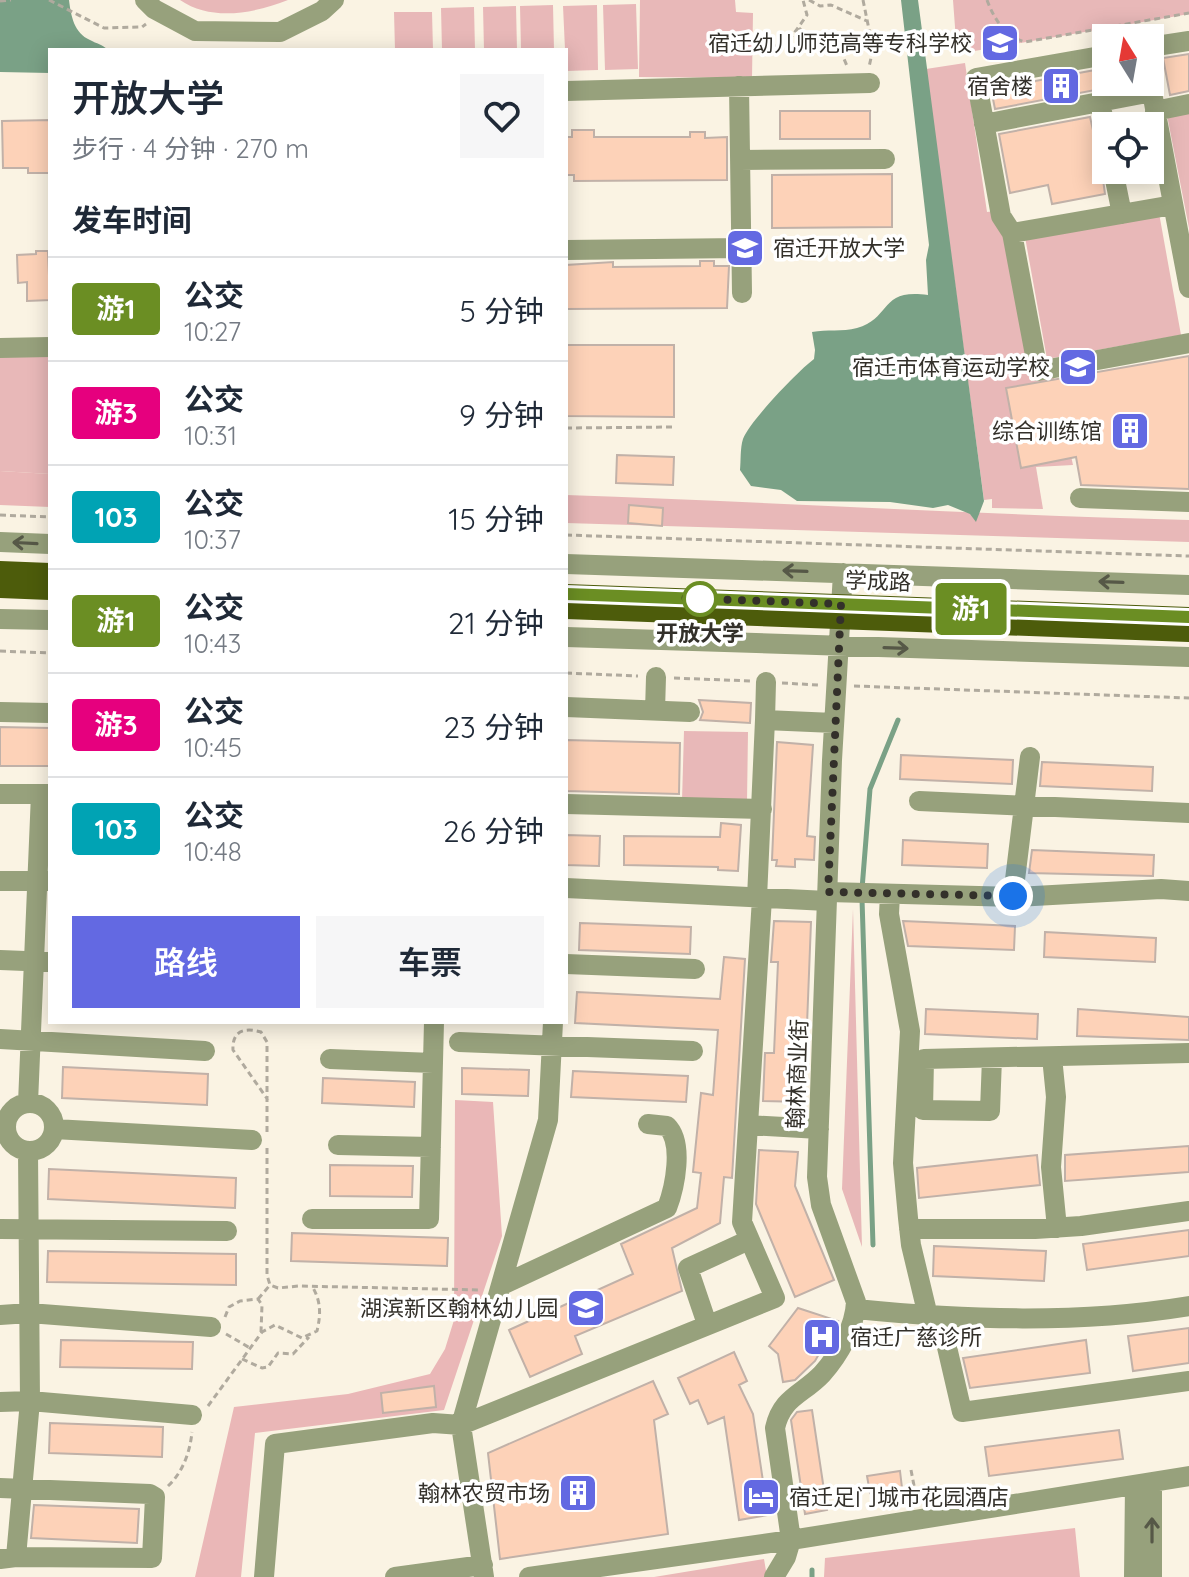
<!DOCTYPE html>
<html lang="zh">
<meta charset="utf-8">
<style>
body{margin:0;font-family:Quicksand,"Noto Sans SC",sans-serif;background:#f6f6f7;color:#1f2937;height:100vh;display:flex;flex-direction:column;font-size:30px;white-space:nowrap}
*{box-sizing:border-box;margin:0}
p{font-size:26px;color:#747a83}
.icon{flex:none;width:44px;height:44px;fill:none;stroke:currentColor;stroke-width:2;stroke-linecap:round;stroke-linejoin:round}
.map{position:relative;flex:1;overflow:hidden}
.sheet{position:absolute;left:48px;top:48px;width:520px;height:976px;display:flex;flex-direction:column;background:#fff;border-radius:0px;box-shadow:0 4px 20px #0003}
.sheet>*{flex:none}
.badge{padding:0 16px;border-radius:6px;font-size:28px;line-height:52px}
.needle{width:52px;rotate:349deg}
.tools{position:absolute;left:1092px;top:24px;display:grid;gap:16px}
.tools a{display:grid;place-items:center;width:72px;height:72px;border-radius:0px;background:#fff;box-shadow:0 4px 20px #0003;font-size:40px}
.you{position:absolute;width:40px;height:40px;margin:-20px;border:6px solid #fff;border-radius:50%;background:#1a73e8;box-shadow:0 0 0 12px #1a73e833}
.map>.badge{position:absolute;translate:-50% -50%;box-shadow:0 0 0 4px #fff}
h2{padding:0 24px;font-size:30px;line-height:72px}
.round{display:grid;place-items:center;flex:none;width:84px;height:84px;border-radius:0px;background:#f6f6f7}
.head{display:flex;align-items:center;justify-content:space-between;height:136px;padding:0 24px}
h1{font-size:38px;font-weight:600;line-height:60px}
.button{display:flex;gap:16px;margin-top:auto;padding:16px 24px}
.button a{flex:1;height:92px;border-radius:0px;background:#6369e2;color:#fff;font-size:32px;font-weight:600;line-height:92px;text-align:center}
.button a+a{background:#f6f6f7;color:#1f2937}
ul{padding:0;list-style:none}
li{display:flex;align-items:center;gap:24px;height:104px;padding:0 24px;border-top:2px solid #e0e1e3}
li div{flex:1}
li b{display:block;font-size:30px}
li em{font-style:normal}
li .badge{min-width:88px;font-weight:700;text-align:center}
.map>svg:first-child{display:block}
</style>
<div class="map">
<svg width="1189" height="1577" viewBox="0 0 1189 1577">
<rect width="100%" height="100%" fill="#faf3e3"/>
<path fill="#e8b8b8" d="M180,0H288C255,13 212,22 180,0Z
M640,0H735L736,12L753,13L752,78L639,77Z
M953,0H1189V14L957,54Z
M636,4L638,69L605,70L603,5Z
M553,5L554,50H521L520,6Z
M597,5L598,70L566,71L563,6Z
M516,6L517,50H484L483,7Z
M474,7L475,50H442L441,8Z
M394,12H432L433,50H395Z
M965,63L987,212L995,211L1002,230L1031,381L1054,377L1073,465L1036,467L1043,509L992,508V499L984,500L926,69Z
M1189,111V228L1167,115Z
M1159,213L1181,335L1047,359L1025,237Z
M50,350V474L0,471V351Z
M566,495C774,502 981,515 1189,520V542L566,523Z
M684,731L748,732L747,802L682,801Z
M853,909L862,1247L842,1189Z"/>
<path fill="#eab7b7" d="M0,471L50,474V507L0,505Z
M455,1100L493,1102L502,1236L444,1410L255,1433L241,1577H195L234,1407L348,1394L430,1374L445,1349L454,1320Z
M1075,1528L1080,1577H824L825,1558Z
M764,1559L767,1577H654Z"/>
<path fill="#7aa186" d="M0,0H69C71,16 74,33 90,40C97,44 102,44 108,50H50V73L0,72Z
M901,0H918L984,501L976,522L970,514L948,505L933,508L890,502L797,501L781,490L751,486L740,470C741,461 740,448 743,439C750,421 798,371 814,359L815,350L812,332C827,329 842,332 857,328C892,318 879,288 928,295L926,260L929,245Z"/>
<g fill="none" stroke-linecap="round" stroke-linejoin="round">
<path stroke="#7aa186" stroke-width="5" d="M862,889L870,789L898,720
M862,899L873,1245
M812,1577V1570"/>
</g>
<path fill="#fdd2b8" stroke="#c1b1a8" stroke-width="2" d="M1189,54V91L1170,95L1163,58Z
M1106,68V88L995,109L991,89Z
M780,111H870V139H780Z
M1090,117L1101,165L1105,194L1052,204L1048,185L1010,193L999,134Z
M50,120V173H28V168H3L2,121Z
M572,130H594V137H690V132H705V138L727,137V180L574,181V175H566V137H572Z
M892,174V227L772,228V175Z
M36,251H48L50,300L27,301V282L18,283L17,255L36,254Z
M700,261H714V266H729L727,308L566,309V265L613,262V267L700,266Z
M566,345H674V417L566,416Z
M1189,356V489L1081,485L1076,457L1021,468L1006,388Z
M617,455L674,457L673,485L616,483Z
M629,505L663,508L662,526L628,523Z
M699,700L751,703L750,723L700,720L703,712Z
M0,727L50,728V766H0Z
M566,740L680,743L679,794L566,791Z
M777,742L813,745L807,836L815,837L814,860L795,859V867L776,866L777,860H772Z
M901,755L1013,760L1012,784L900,779Z
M1042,762L1153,767L1152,791L1040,786Z
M721,823L741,825L738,871L718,870V867L624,865V836L720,837Z
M566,835L600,836L599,866L566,865Z
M903,840L988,844L987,868L902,865Z
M1032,850L1154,855L1153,876L1029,873Z
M774,921L811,922L804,1102L763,1101L765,1053H774L778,962H771Z
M903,921L1015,926L1014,950L908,946Z
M580,923L691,927L690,954L579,950Z
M1045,932L1156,938L1155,962L1044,957Z
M724,957L745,959L732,1178L724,1177L720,1223L672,1248L682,1291L575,1336L582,1354L530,1377L509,1330L633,1274L621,1244L697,1208L701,1173L693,1172L701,1093L713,1095L718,1030L575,1023L577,992L720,999Z
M926,1009L1038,1014L1037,1039L925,1034Z
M1078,1009L1189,1017V1040L1077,1036Z
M63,1067L208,1074L207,1105L62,1098Z
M462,1068L529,1070L528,1096L462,1094Z
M573,1071L688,1076L686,1102L571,1097Z
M323,1078L415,1082L414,1107L322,1103Z
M1189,1146V1172L1065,1181V1155Z
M759,1150L798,1152L795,1186L834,1280L795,1297L756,1204Z
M1037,1155L1040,1185L919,1198L917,1168Z
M330,1165L413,1166L412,1197L330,1196Z
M49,1169L236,1178L235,1208L48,1199Z
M1189,1230V1256L1087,1270L1083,1244Z
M292,1233L448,1238L447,1266L291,1261Z
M934,1246L1046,1251L1044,1281L933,1276Z
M48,1251L236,1254V1285L47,1282Z
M798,1308L838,1321L815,1361L795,1380L783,1382L778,1354L769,1346Z
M1189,1328V1363L1133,1371L1128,1336Z
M61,1340L193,1342L192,1369L60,1367Z
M1086,1340L1090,1373L970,1388L963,1358Z
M734,1352L747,1381L739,1385L753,1414L768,1515L739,1520L724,1417L708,1424L698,1400L690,1404L678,1378Z
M653,1381L668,1414L654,1420L668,1534L500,1559L488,1453Z
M434,1386L436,1407L383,1413L381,1393Z
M812,1410L827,1510L805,1514L791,1420L797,1412Z
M50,1423L163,1427L162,1457L49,1453Z
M1119,1430L1123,1459L989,1476L985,1447Z
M900,1471L902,1488L870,1493L867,1476Z
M34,1505L139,1509L137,1543L31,1538Z"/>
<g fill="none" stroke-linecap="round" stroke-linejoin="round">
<path stroke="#b0aa9e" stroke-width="3" stroke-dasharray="6 4" stroke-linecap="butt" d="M49,0L104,28L142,27L146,24
M809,0L820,6L831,5L867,21
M863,0L873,49L869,67
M987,0C994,19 1005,36 1025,42L1189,13
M0,1L11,0
M799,28L809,38L822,39L829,45L839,47L847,66
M742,40L757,37L775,46L790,39L807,15L803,0
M566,428L675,427
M0,515L50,517
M566,535L1189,556
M0,651L50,653
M566,673L638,676
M674,678L750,681
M782,683L818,685
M854,686L1189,698
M267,1132V1042L261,1032C244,1027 232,1031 233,1050L268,1100
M267,1148V1275L270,1285L278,1288L299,1286L481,1290
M258,1299L270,1285
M225,1317L229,1307L240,1301L258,1299L262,1305L261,1332
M226,1334L250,1348
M242,1359L262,1368L268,1367L278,1353L293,1354L309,1337
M208,1406L262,1332L275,1325L302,1338L317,1331C321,1314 321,1301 312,1286
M911,1470L917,1501
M168,1486C183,1472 190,1452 192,1432"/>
<path stroke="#97a17c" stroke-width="20" d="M145,0L154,9L195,31L280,32L322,11L334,0
M1150,47L1189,41
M1106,55L976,78L1001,216L1012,233L1038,371L1189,343
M1150,82L1189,288
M739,86L742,293
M566,91L870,83
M1100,101L1106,133
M1155,111L1189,104
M984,124L1152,92
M740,160L885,159
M1113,170L1122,214
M1012,233L1173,205
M566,250L741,248
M0,348L50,347
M1080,498L1189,502
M0,542L50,544
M566,564L1189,585
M0,619L50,620
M566,637L1189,657
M566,707L690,712
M655,711L656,677
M0,712L50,713
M765,720L766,682
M0,794H41
M919,801L1189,813
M566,804L762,809
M0,881H48
M566,888L827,901
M828,892L1016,897L1161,889L1189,891
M890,894L889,914L910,1031L903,1163L908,1218L911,1245L928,1316
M1013,896L1030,757
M757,898L765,720L834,723
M0,960L50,962
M566,964L695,969
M0,1039L205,1051
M459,1042L693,1051
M1052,1057L1056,1097L1051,1167L1057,1228
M992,1058L990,1111L923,1110L924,1059L1189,1053
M330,1059L433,1063
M28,1103L41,794H50
M6 1127a24 24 0 1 1 48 0a24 24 0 1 1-48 0Z
M748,1125L762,898
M54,1129L252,1140
M338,1145L431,1147
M312,1219H429L434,1022
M0,1229L227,1231
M909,1229H1035L1081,1226L1189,1211
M502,1285L667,1208C675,1187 684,1143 667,1126L648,1124
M856,1309C966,1320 1079,1324 1189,1306
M0,1315L29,1313L211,1327
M940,1317L962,1412L1189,1381
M707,1324L688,1268L749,1240
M0,1402L30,1401L192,1415
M0,1488L150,1494L155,1497L152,1558L16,1557
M0,1559L16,1557L30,1401L28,1151
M264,1577L275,1444L433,1423L461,1425L775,1298L742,1222L748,1125L819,1129
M395,1577L483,1565
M484,1577L461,1425L548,1120L553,1022
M529,1577L791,1540L1189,1476
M774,1577L786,1557L791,1540L775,1428C782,1397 802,1395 822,1374C839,1355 855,1327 856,1302L821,1205L817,1177L832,760L843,573
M1134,1577L1135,1485
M1152,1577V1482"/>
<path stroke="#4d5c0b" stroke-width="20" d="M0,571L50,573
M0,588L50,590
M566,594L1189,617
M566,609L1189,632"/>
</g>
<defs><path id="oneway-shaft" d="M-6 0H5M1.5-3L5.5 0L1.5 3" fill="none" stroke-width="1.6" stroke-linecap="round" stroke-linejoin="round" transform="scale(2)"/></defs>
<g stroke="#565847">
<use href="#oneway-shaft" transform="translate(25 543) rotate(-177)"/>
<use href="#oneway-shaft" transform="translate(795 571) rotate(-178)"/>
<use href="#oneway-shaft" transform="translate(1111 582) rotate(-178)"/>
<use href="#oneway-shaft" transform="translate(896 648) rotate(2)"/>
<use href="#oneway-shaft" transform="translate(1152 1530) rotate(-90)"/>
</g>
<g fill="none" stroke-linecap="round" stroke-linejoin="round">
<defs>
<path id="line" d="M566,594L1189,617"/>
</defs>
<use href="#line" stroke="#fff" stroke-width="18"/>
<use href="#line" stroke="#6b8e23" stroke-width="12"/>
<path stroke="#33302a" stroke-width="8" stroke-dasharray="0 14.4" d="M700,599L685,598L841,604L828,892L1013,896"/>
</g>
<defs>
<symbol id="university-square" viewBox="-11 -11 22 22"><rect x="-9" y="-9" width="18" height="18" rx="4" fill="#6369e2" stroke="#fff"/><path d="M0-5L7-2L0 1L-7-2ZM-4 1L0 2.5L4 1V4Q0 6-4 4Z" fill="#fff"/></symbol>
<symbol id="building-square" viewBox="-11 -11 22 22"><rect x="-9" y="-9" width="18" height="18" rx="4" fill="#6369e2" stroke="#fff"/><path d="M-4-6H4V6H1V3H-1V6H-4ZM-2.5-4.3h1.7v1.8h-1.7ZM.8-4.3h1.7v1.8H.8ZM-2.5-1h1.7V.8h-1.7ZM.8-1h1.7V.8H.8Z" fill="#fff"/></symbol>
<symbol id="school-square" viewBox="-11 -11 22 22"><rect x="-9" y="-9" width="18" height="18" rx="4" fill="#6369e2" stroke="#fff"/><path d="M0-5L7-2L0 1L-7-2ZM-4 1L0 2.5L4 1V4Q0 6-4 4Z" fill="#fff"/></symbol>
<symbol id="hospital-square" viewBox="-11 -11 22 22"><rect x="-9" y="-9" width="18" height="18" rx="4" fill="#6369e2" stroke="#fff"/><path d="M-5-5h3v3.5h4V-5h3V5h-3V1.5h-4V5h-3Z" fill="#fff"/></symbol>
<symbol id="hotel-square" viewBox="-11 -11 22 22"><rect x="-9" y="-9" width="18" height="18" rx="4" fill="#6369e2" stroke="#fff"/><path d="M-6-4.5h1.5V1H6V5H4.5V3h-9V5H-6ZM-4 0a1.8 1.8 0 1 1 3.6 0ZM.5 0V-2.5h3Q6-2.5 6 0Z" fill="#fff"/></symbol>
</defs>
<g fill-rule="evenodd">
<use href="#university-square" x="978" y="21" width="44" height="44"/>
<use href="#building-square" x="1039" y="64" width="44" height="44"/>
<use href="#university-square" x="723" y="226" width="44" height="44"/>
<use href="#school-square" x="1056" y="345" width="44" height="44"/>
<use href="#building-square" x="1108" y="409" width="44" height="44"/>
<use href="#school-square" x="564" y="1286" width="44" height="44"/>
<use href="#hospital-square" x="800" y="1315" width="44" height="44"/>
<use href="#building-square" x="556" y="1471" width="44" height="44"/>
<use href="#hotel-square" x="739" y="1475" width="44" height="44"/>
</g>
<circle fill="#fff" stroke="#6b8e23" stroke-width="4" cx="700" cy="599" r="16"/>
<g text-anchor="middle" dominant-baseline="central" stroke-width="7" stroke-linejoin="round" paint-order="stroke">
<g font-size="22" fill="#33302a" stroke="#fff" text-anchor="end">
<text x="972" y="43">宿迁幼儿师范高等专科学校</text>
<text x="1033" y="86">宿舍楼</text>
<text x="773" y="248" text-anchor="start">宿迁开放大学</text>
<text x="1050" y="367">宿迁市体育运动学校</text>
<text x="1102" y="431">综合训练馆</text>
<text x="558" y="1308">湖滨新区翰林幼儿园</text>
<text x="850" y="1337" text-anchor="start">宿迁广慈诊所</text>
<text x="550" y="1493">翰林农贸市场</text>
<text x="789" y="1497" text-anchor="start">宿迁足门城市花园酒店</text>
</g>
<g font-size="22" fill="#33302a" stroke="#fff">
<text transform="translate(878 581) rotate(2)">学成路</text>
<text transform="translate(797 1074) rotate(-88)">翰林商业街</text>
</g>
<g font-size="22" font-weight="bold" fill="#33302a" stroke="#fff">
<text x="700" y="633">开放大学</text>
</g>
</g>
</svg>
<div class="tools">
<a><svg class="needle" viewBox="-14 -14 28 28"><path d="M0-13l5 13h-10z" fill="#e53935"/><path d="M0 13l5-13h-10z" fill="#747a83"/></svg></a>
<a><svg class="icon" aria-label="locate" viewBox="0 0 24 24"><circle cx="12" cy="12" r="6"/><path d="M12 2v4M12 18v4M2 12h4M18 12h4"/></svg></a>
</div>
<div class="you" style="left:1013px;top:896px"></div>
<b class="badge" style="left:971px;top:609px;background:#6b8e23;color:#fff">游1</b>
<section class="sheet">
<div class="head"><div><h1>开放大学</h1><p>步行 · 4 分钟 · 270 m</p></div><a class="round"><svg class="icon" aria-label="heart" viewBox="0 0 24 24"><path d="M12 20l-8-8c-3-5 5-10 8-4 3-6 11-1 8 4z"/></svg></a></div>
<h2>发车时间</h2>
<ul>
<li><span class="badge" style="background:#6b8e23;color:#fff">游1</span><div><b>公交</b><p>10:27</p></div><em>5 分钟</em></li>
<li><span class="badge" style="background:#e6007e;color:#fff">游3</span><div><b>公交</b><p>10:31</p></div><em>9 分钟</em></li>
<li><span class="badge" style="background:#00a3b4;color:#fff">103</span><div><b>公交</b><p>10:37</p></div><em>15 分钟</em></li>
<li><span class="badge" style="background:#6b8e23;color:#fff">游1</span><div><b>公交</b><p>10:43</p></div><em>21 分钟</em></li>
<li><span class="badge" style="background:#e6007e;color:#fff">游3</span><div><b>公交</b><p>10:45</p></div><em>23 分钟</em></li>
<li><span class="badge" style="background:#00a3b4;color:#fff">103</span><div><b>公交</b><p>10:48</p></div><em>26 分钟</em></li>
</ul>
<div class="button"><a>路线</a><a>车票</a></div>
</section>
</div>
